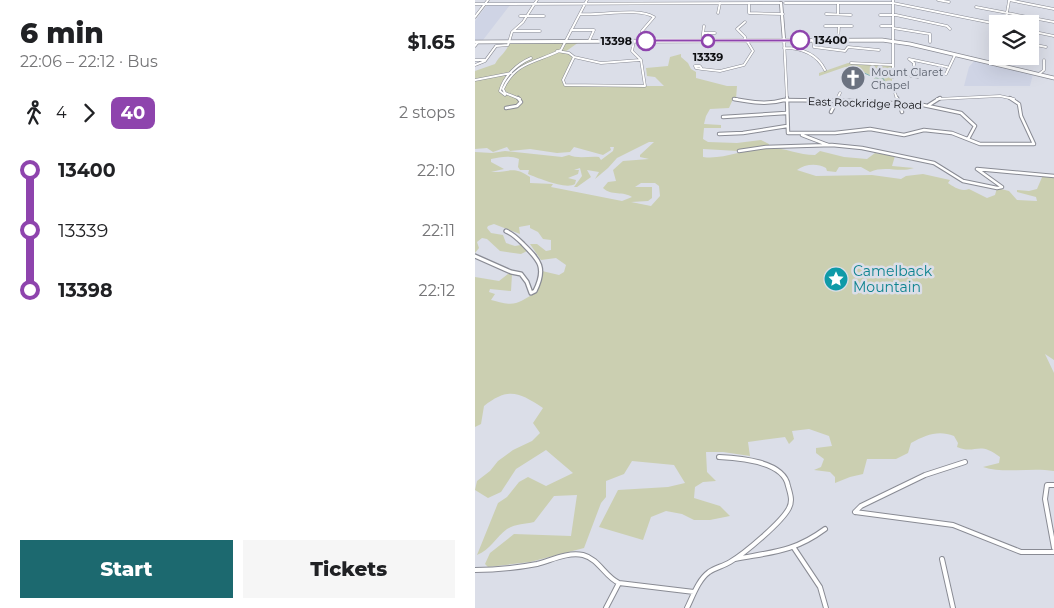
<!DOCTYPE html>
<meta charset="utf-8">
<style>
body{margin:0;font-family:Montserrat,sans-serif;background:#f6f6f6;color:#202124;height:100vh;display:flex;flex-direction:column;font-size:19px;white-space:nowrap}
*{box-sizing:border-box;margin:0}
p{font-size:16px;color:#757577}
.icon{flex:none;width:28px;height:28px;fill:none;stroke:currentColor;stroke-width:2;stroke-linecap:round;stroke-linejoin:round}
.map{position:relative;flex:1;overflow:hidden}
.side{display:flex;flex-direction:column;background:#fff;width:475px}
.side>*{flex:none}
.badge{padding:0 10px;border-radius:8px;font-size:18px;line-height:32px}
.buttons{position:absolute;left:514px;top:15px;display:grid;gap:10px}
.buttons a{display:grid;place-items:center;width:50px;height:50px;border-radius:0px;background:#fff;box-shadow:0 5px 20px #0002;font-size:25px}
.map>.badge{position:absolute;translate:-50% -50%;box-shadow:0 0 0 2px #fff}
.legs{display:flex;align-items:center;gap:8px;height:55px;padding:0 20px;font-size:16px}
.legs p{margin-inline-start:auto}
.overview{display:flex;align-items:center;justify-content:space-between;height:85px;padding:0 20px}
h1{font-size:28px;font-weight:800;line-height:38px}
.button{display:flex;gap:10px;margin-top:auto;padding:10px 20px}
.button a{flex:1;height:58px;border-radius:0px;background:#1c696f;color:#fff;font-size:20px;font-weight:800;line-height:58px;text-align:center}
.button a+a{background:#f6f6f6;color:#202124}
ul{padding:0 20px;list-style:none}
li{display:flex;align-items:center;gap:18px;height:60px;font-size:19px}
li i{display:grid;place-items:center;width:8px;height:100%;margin:0 6px;background:currentColor}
li i::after{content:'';width:12px;height:12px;margin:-6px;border:4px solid;border-radius:50%;background:#fff}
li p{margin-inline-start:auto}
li:first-child i{background:linear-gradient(#0000 50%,currentColor 0)}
li:last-child i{background:linear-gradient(currentColor 50%,#0000 0)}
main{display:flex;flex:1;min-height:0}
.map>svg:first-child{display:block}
</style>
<main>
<section class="side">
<div class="overview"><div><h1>6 min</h1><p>22:06 – 22:12 · Bus</p></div><b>$1.65</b></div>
<div class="legs"><svg class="icon" aria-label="walk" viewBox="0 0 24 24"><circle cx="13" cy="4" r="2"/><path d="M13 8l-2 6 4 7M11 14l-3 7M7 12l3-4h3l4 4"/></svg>4<svg class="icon" aria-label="forward" viewBox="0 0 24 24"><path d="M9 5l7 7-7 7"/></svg><b class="badge" style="background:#8e44ad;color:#fff">40</b><p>2 stops</p></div>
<ul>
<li><i style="color:#8e44ad"></i><b>13400</b><p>22:10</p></li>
<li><i style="color:#8e44ad"></i><span>13339</span><p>22:11</p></li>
<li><i style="color:#8e44ad"></i><b>13398</b><p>22:12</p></li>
</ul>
<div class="button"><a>Start</a><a>Tickets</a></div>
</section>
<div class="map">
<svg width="579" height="608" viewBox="0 0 579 608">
<rect width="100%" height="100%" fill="#dbdee8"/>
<path fill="#cfd4e5" d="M12,5H35L8,40H0V21Z
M500,60L558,74L555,86H489L494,67Z"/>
<path fill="#cbcfb1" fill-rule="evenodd" d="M104,42L90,52L97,55C97,66 88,73 88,84L90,86H189L180,77L172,76L171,68L193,66L195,57L206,54V57L213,63L216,69L221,72V78L252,86H262L261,99H258L254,108L235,109L231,116L229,124L246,125V128H229L228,139L233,142L262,143L286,140L294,144V146L263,151L228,149V157C248,160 269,149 290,148C307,146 322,155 340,155L345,151L369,157L392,159L400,153L420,156L417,166L439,168C424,173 410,165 395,172L386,167H364L361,172L352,171L351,168C342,163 330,164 322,170L341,176L397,175L426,179L431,176L448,174L475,180L473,183C479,187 486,192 494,189L512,198L520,195L522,188L534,191L542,200L562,201L561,197L542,192V190L554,191L562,189L568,175L579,176V360L570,354L579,373V471C556,467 530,474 508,467L524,463L525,457C503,440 501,455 482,447L483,443L479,436C463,430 451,435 436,443L433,453L421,459H392L388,474L375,477L360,483V477L355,472L339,470L346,467L349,459L341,453V448L357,446L354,436L334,429L317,431L319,439L314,444L310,437L273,442L275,456L248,452H231L232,472L241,481L228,482L220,487L219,498L245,506L255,516L235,520H219L207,514L191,511L176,517L168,540L124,527L143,490L193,487L210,483L199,465L157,461L149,474L131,481V497L126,503L109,548L55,562L13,567L10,564L15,553L39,534L96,536L102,495L79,496L59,522C50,524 40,524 32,529C21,537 15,550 2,555L23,503L32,497L44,482L53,477L71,486L98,473L71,450L41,469L26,492L13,498L0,490L2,481L15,471L23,461L38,450L57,441L65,433L58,423L68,408C44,392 33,387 9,406L6,424L0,427V277L24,281L33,274H37L36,291L15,289L14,292L20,294L16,300C41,307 41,304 62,292L67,271L84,275L89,272L91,265L81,258L66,260L55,244H62L71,251L76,250V240L68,239L63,232L55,228V225L44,227L45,234L19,224L13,226L12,228L16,233L28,235L31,243L40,246L46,245L52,251L46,254L25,251L12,239L7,238L2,242L4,248L0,253V152L17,153L30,151L87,157L94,155C102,159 115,156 124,157L126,160L138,151L139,147H135L136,150L128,155L99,147L95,152L82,153L55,149L35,151L32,147L18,152L12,148L0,149V71L20,64C24,56 32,52 34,43ZM174,142H179L165,155V157L174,159L148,161L138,170L141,181L133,182L128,188C136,196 149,191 157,197L147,201L76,187L78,184L55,183V177C37,165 34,173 16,172L29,169L16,162V159C25,157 35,155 44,159L43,167L45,170H54L53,174C63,178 91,190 100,184L101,180L93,178L103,174L104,170H99L105,168L107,176L99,187H102L116,177L112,170L124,172L120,179L133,168L142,158ZM166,183H180L184,186L185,196L176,206L156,202L173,201L177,198V187H160Z
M373,63L417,66V76L411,77H417V81C411,83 406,82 398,84L399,77L386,71L384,68L370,67L344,76V73Z"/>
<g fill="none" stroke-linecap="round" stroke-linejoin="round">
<path stroke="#83b3b6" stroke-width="1" d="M387,72L398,77
M400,78H408L411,84"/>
<defs>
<path id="minor-far3" d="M418,0V77
M463,0L474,2
M534,0L579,9
M274,3V13L308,14
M310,3H418L522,24
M363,3V14
M0,4L306,3
M501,7L579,22
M243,13L245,3
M105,14C126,16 163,7 179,17L167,31L166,41
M351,14L376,15
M405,15H421L472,26L475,29
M45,16H69
M0,17L13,0
M270,22L262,29L270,37V41
M530,24L534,1
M350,26H377
M406,26H418
M418,28L455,34V42
M96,30H119L114,41
M38,31H65
M555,31L579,36
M558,32L556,44L571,47
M228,33H240
M309,40L312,99
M338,40L339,47L370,51L373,47L404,50
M363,40L364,26
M227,41L229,26
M0,46L3,42
M21,46L33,45L37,32L48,22L62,0
M309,48C326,48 342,54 350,70
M82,51L94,53L99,57L88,80L90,85L170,86L166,60L157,51L159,41
M99,57L126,63L165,60
M434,59L472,67
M434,59L439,63V74L436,76L443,77
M0,60H10
M376,63L418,65
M0,65L10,61L21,46
M522,65L525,56
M220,66H225L227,69L221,68Z
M227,69L245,71L269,65L278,51L272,41
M439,74L446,76L471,74L480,55
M564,74L569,70V60
M0,80L36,73
M418,87L422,99
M30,95L25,91C29,76 42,64 56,58
M45,99L30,93L28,89C41,61 61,63 86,50L112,0
M259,99H262
M362,99L365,93
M462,99L525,96L539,99"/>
<path id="minor-far2" d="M312,98L313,133H360L395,129L429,135L449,130L477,133L505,144H559L546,116L544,104L535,98
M422,98L427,112
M259,99C276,102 292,105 309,100L382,101L448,105L486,113L500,126L493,139
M454,105L465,98
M31,108L42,106L46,102L43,98
M356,112L363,98
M248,117L311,113
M244,134L268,133L312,126
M327,135L353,145
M264,151L291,147L357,145L387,148L459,163L488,181L522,188L527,187L502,169L579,176"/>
<path id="minor-far1" d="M0,256L36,272L46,274L52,282L56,293L60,291C72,267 64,260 47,243C42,238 38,234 31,231"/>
<path id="minor" d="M579,485H572L570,499L579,548
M380,512L478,525L546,552H579
M380,512L386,506L450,475L490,462
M319,548L345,587L351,608
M260,559C297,552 319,552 350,529
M467,559L478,608
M0,570C21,570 41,568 62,564C77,560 92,552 108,555C124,559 130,577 144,583L219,592
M131,608L144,583
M212,608C218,596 223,580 234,572C240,568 248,566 255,562C269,554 307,522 314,508C318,501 315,493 313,486C309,461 264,458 244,457"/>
<path id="secondary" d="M306,3L309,40"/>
<path id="primary" d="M0,42L407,40L435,44L579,78"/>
</defs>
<use href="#minor-far3" stroke="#898b94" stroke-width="3"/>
<use href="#minor-far2" stroke="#898b94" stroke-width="4.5"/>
<use href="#minor-far1" stroke="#898b94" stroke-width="5.5"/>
<use href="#minor" stroke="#898b94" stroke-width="6"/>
<use href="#secondary" stroke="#898b94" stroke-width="4"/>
<use href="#primary" stroke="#898b94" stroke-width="4.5"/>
<use href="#minor-far3" stroke="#fff" stroke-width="2"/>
<use href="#minor-far2" stroke="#fff" stroke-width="2.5"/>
<use href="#minor-far1" stroke="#fff" stroke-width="3"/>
<use href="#minor" stroke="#fff" stroke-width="4"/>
<use href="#secondary" stroke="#fff" stroke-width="2.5"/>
<use href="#primary" stroke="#fff" stroke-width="3"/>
</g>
<path fill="#8e44ad" stroke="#fff" d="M171,39H325L328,40L325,42H168Z"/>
<defs>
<symbol id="church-disc" viewBox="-11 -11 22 22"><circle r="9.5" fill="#6b7280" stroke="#dbdee8"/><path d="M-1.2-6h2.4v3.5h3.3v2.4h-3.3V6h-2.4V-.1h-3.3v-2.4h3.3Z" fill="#fff"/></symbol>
<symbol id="sight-disc" viewBox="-11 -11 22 22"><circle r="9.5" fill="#0f9aa8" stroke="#dbdee8"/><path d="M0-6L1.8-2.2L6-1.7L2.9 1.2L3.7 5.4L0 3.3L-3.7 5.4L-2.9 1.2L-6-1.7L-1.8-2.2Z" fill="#fff"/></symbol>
</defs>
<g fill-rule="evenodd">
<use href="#church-disc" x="364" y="64" width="28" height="28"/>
<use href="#sight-disc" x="347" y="265" width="28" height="28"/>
</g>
<g fill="#fff" stroke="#8e44ad" stroke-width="2.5">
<circle cx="325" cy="40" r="9"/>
<circle cx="171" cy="41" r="9"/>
<circle cx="233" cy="41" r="6"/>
</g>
<g text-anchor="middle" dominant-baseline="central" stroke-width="5" stroke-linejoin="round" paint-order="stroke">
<g font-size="11" font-weight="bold" fill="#0e0f12" stroke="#dbdee8" text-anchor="start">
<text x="339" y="40">13400</text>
<text x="157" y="41" text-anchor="end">13398</text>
<text x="233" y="57" text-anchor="middle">13339</text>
</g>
<g font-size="11" fill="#5b616d" stroke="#dbdee8" text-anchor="start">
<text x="396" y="72">Mount Claret<tspan x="396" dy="13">Chapel</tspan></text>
</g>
<g font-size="11" fill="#0e0f12" stroke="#dbdee8">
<text transform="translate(390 103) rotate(2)">East Rockridge Road</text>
</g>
<g font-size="14" fill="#0d838f" stroke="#dbdee8" text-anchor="start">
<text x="378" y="271">Camelback<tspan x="378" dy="16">Mountain</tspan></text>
</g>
</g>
</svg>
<div class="buttons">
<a><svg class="icon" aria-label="layers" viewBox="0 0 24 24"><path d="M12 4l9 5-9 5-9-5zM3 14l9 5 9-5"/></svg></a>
</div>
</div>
</main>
